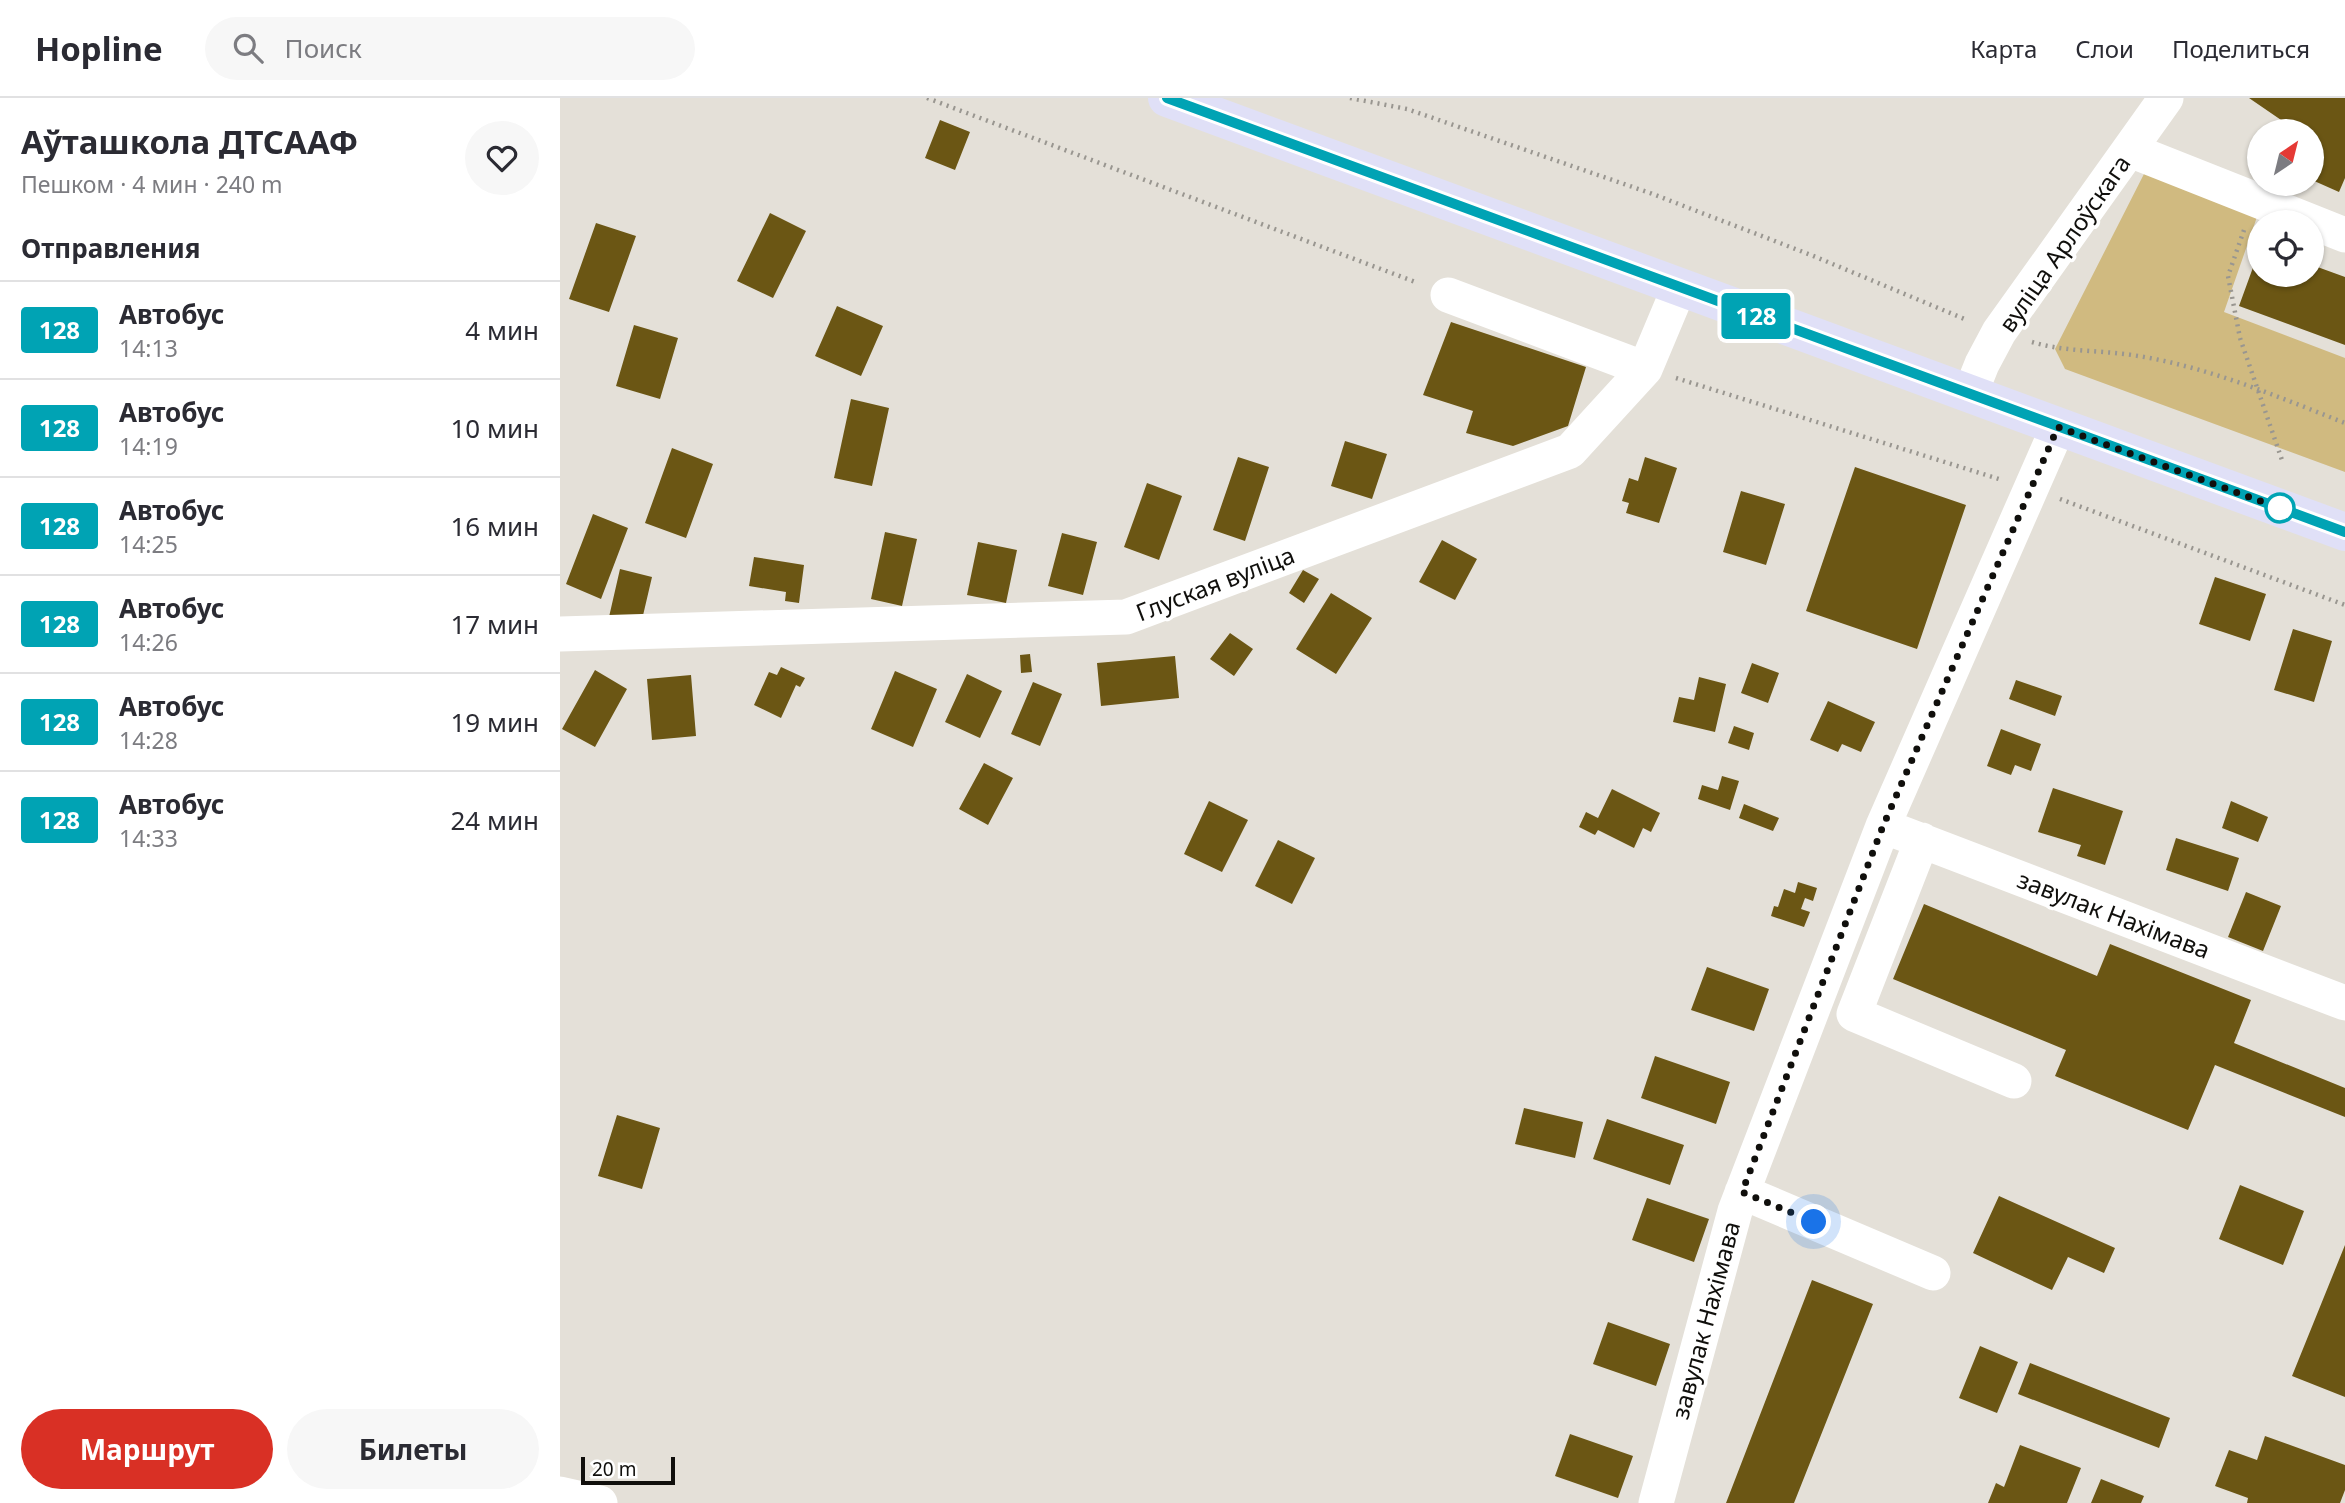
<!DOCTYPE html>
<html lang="ru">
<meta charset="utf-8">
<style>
body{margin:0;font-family:"Noto Sans",sans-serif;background:#f7f7f7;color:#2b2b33;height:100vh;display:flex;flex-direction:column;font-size:26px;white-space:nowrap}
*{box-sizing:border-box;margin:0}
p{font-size:23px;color:#7c7c81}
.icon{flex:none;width:38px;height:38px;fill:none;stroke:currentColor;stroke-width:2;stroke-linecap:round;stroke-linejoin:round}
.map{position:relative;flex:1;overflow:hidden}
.drawer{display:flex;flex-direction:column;background:#fff;width:560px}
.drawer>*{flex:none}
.badge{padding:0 14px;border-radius:5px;font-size:24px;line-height:46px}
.needle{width:46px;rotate:35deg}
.controls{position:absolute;left:1687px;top:21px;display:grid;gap:14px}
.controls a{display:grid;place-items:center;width:77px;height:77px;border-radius:50%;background:#fff;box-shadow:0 2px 5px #0004;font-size:35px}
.scale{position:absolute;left:21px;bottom:18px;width:94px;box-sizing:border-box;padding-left:7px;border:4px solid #100f0c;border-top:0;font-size:19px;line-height:24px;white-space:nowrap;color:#100f0c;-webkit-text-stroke:5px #fff;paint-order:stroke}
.you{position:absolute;width:35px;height:35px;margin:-18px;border:5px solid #fff;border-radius:50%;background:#1a73e8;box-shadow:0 0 0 10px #1a73e833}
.map>.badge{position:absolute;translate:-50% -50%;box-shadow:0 0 0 4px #fff}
h2{padding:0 21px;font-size:26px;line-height:63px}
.round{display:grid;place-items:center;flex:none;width:74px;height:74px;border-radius:37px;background:#f7f7f7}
.headline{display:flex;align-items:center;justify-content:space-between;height:119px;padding:0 21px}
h1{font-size:33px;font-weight:700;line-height:52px}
.cta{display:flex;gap:14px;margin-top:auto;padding:14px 21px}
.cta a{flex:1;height:80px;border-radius:42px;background:#d93025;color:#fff;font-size:28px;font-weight:700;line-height:80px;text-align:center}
.cta a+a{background:#f7f7f7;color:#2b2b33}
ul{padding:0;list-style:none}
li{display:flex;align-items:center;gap:21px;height:98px;padding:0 21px;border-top:2px solid #e1e1e2}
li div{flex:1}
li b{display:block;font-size:26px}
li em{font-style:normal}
li .badge{min-width:77px;font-weight:700;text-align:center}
header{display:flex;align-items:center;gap:42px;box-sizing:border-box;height:98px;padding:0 35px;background:#fff;border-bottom:2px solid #e1e1e2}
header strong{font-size:33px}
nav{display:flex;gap:38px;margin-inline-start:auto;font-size:24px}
.search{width:490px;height:63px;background:#f7f7f7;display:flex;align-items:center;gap:18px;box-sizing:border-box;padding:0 24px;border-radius:38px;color:#7c7c81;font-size:26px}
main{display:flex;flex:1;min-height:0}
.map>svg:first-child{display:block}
</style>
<header>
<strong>Hopline</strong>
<div class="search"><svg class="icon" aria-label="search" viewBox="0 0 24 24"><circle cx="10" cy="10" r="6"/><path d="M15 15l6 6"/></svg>Поиск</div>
<nav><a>Карта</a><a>Слои</a><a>Поделиться</a></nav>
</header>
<main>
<section class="drawer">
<div class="headline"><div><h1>Аўташкола ДТСААФ</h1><p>Пешком · 4 мин · 240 m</p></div><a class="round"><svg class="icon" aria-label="heart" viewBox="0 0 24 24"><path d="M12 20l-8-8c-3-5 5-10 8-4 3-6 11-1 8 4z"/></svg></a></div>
<h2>Отправления</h2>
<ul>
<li><span class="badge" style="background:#00a3b4;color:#fff">128</span><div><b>Автобус</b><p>14:13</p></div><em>4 мин</em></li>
<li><span class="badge" style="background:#00a3b4;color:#fff">128</span><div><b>Автобус</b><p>14:19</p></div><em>10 мин</em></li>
<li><span class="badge" style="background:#00a3b4;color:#fff">128</span><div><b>Автобус</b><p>14:25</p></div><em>16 мин</em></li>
<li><span class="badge" style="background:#00a3b4;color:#fff">128</span><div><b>Автобус</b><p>14:26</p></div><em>17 мин</em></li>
<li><span class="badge" style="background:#00a3b4;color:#fff">128</span><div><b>Автобус</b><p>14:28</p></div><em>19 мин</em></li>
<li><span class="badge" style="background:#00a3b4;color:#fff">128</span><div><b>Автобус</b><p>14:33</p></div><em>24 мин</em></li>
</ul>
<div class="cta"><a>Маршрут</a><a>Билеты</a></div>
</section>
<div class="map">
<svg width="1785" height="1405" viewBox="0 0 1785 1405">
<rect width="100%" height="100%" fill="#e4e0d8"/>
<path fill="#d0ba80" d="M1585,74L1698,116L1664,214L1785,260V374L1505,271L1495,251Z"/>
<path fill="#6b5614" d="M1689,0H1785V80L1779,94L1752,82V33H1737Z
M380,22L410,34L395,72L365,60Z
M210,115L246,133L213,200L177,183Z
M36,125L76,138L49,214L9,201Z
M1699,153V177H1752V167L1785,179V247L1679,208Z
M277,208L323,228L301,278L255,258Z
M891,224L1026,269L1008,328L953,348L906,335L913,313L863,297Z
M74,227L118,240L100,301L56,288Z
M291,301L329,310L312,388L274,380Z
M785,343L827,356L812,401L771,388Z
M112,350L153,366L126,440L85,425Z
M678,359L709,369L685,443L653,432Z
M1085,359L1117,370L1099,425L1066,415L1069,405L1062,403L1069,380L1078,383Z
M1295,369L1406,407L1357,551L1246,513Z
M587,385L622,398L599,462L564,449Z
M1181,393L1225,406L1206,467L1163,454Z
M33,416L68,430L41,501L6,486Z
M325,434L357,441L342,508L311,501Z
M502,435L537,444L523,497L488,488Z
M882,442L917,461L895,502L859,484Z
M418,444L457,452L446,505L407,497Z
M194,459L244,467L239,505L225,503L226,494L189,488Z
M60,471L92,479L81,526L49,519Z
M743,472L759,481L744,505L729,495Z
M1655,479L1706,496L1690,543L1639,526Z
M771,495L812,520L776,576L736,551Z
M1733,531L1772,543L1754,604L1714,592Z
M670,535L693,551L674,578L650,561Z
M470,556L472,574L461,575L460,557Z
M615,558L619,600L541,608L537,565Z
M1192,565L1219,575L1208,605L1181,595Z
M221,569L245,580L240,589L236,587L221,620L194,607L209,574L217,577Z
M35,572L67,591L35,649L2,631Z
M335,573L377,591L353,649L311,631Z
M407,576L442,593L420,640L385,624Z
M131,577L136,638L92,642L87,581Z
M1139,579L1166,586L1155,634L1113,624L1119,599L1134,602Z
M1456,582L1502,598L1495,618L1449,601Z
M473,584L502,596L480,648L451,636Z
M1268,603L1315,624L1301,654L1282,646L1278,654L1250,642Z
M1174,628L1194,635L1189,652L1168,645Z
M1441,631L1481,646L1471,673L1455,667L1451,677L1427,668Z
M424,665L453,680L428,727L399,711Z
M1162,678L1179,683L1170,712L1138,701L1142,687L1158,692Z
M1493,690L1563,713L1545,767L1517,758L1521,747L1478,734Z
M1052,691L1100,715L1091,734L1083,730L1074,750L1038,732L1035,737L1019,729L1026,714L1038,720Z
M649,703L688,722L662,774L624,756Z
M1671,703L1708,719L1698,744L1662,730Z
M1184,706L1219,720L1213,733L1179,720Z
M1616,740L1679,760L1668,793L1606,772Z
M718,742L755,760L732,806L695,788Z
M1238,784L1257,790L1253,803L1245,800L1241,811L1250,814L1244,829L1211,818L1214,808L1218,809L1224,791L1235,795Z
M1686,794L1721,808L1703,853L1668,839Z
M1364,806L1537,878L1550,846L1691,902L1674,945L1785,990V1019L1655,967L1628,1032L1495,978L1506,952L1333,881Z
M1147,869L1209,891L1194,933L1131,912Z
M1095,958L1170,984L1156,1026L1081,1000Z
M964,1010L1023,1024L1015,1060L955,1046Z
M57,1017L100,1030L82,1091L38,1078Z
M1047,1021L1124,1047L1110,1087L1033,1061Z
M1680,1087L1744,1113L1723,1167L1659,1141Z
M1439,1098L1555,1150L1544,1175L1508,1159L1492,1192L1413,1155Z
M1087,1100L1149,1121L1134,1164L1072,1142Z
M1785,1147V1299L1732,1278Z
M1252,1182L1313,1206L1234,1405H1166Z
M1048,1224L1110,1246L1096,1288L1033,1266Z
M1420,1248L1458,1264L1437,1315L1399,1300Z
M1470,1265L1610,1320L1599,1350L1458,1296Z
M1010,1336L1073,1358L1058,1400L995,1378Z
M1705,1338L1785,1367V1392L1780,1405H1687L1688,1400L1655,1388L1669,1352L1697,1362Z
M1460,1347L1521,1370L1507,1405H1428L1436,1385L1444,1389Z
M1541,1381L1584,1398L1581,1405H1531Z"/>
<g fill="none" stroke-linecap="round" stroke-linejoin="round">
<path stroke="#999690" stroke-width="4.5" stroke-dasharray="2 5" stroke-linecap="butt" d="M367,0L858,185
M790,0L847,11L1090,95L1251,157L1407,222
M1684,132L1668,178L1680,240L1723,365
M1472,244C1505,254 1538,252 1572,257C1646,268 1716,298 1785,325
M1116,280L1439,381
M1500,401L1785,507"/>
<path stroke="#fff" stroke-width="35" d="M1570,52L1785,137
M888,197L1085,271
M1410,296L1422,266L1439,234L1606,0
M0,536L566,519L1010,353L1085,271L1119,190
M1323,728L1785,905
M1362,742L1294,916L1454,983
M1182,1094L1373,1175
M0,1396L40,1405
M1096,1405L1175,1113L1323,728L1498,329"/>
<path stroke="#e0e0f7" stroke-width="38" d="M607,0L1785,434"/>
</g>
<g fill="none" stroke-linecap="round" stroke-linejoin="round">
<defs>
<path id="line" d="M607,0L1785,434"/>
</defs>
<use href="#line" stroke="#fff" stroke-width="16"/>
<use href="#line" stroke="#00a3b4" stroke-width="10"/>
<path stroke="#100f0c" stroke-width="7" stroke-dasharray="0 12.6" d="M1254,1124L1182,1094L1323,728L1498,329L1722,411L1720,410"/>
</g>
<circle fill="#fff" stroke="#00a3b4" stroke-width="3.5" cx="1720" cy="410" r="14"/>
<g text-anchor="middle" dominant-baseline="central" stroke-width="7" stroke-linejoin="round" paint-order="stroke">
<g font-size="24" fill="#100f0c" stroke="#fff">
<text transform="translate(1504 145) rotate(-55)">вуліца Арлоўскага</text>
<text transform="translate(655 485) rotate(-21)">Глуская вуліца</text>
<text transform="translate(1554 816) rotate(21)">завулак Нахімава</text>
<text transform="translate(1145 1222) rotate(-75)">завулак Нахімава</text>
</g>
</g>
</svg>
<div class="controls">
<a><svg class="needle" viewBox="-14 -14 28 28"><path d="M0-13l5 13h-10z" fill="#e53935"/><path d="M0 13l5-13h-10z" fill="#7c7c81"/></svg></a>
<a><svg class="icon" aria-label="locate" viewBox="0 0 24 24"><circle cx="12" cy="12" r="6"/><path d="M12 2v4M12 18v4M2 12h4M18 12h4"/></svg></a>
</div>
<div class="scale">20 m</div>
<div class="you" style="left:1254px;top:1124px"></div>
<b class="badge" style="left:1196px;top:218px;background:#00a3b4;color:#fff">128</b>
</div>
</main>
